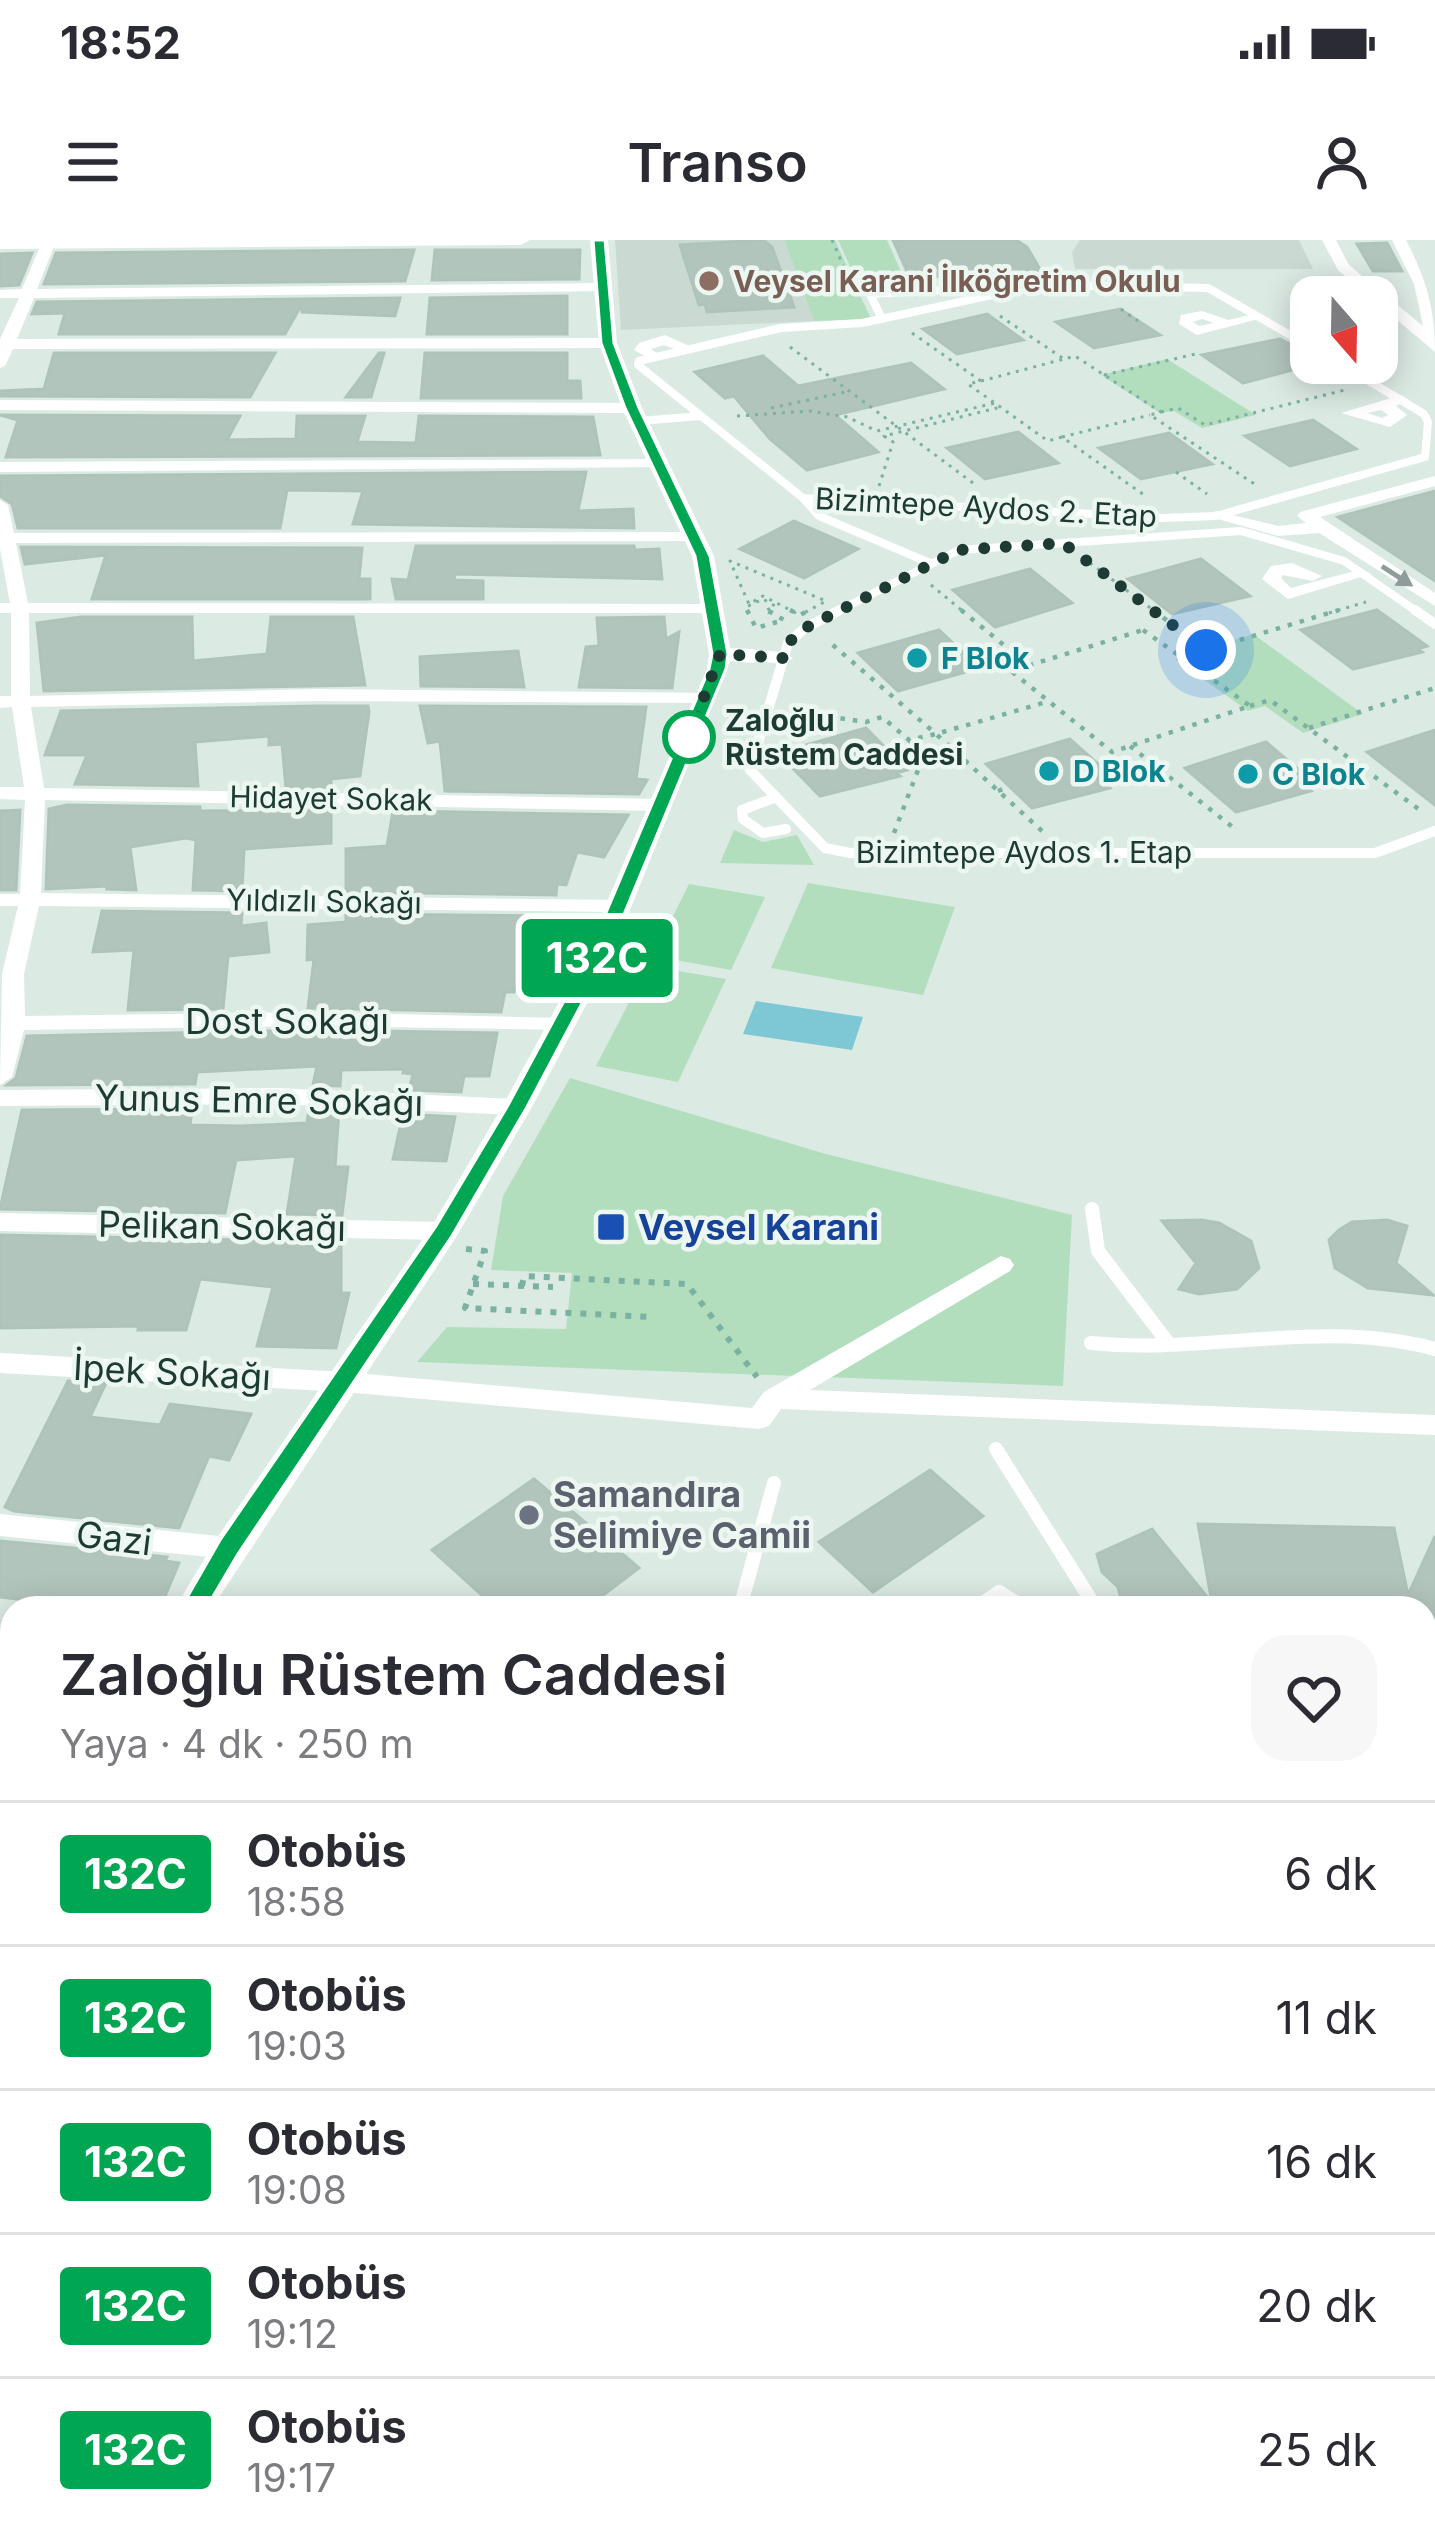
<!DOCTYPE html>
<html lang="tr">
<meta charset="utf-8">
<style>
body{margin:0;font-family:Inter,sans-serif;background:#f7f7f7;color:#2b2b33;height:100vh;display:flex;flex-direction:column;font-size:45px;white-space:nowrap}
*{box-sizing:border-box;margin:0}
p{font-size:39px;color:#7c7c81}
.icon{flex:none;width:66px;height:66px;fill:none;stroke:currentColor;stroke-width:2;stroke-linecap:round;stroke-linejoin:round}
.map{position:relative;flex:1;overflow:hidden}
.details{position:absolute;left:0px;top:1356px;width:1437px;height:951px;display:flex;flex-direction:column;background:#fff;border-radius:36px 36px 0 0;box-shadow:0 6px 30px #0003}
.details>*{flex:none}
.badge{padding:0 24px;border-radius:9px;font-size:42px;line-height:78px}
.needle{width:78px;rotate:160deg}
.tools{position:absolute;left:1290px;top:36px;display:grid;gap:24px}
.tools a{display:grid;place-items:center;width:108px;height:108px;border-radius:24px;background:#fff;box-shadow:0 6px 30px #0003;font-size:60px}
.you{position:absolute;width:60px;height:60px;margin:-30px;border:9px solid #fff;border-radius:50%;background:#1a73e8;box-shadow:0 0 0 18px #1a73e833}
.map>.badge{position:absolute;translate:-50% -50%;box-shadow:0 0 0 6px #fff}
.round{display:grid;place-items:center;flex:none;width:126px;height:126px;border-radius:36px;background:#f7f7f7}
.head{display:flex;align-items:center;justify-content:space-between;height:204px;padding:0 60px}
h1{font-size:57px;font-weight:600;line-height:90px}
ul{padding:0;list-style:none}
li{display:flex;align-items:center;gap:36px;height:144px;padding:0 60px;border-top:3px solid #e1e1e2}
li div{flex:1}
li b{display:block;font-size:45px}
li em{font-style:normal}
li .badge{min-width:132px;font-weight:700;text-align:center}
.status{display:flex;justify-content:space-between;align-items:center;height:84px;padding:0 60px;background:#fff;direction:ltr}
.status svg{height:33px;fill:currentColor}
header{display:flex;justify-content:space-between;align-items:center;height:156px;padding:0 60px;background:#fff;font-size:54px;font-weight:600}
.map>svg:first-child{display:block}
</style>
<div class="status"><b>18:52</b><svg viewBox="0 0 49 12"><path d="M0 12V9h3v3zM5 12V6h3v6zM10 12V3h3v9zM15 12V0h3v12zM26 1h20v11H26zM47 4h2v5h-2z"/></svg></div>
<header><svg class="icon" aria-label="menu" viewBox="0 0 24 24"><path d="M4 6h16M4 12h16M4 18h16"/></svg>Transo<svg class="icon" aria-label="person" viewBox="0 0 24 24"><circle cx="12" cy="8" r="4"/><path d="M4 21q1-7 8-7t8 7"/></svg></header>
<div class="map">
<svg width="1435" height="2305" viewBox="0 0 1435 2305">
<rect width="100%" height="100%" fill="#dceae4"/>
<path fill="#cadad3" d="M615,0H784L814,81L621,90Z
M1080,0H1299L1313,29H1075L1072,12Z
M12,1728V2295H771L768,2305H0V1749Z"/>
<path fill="#b3debe" d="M784,0H835L871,79L814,81Z
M838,0H887L902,34L855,37Z
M1167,119L1256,175L1202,188L1174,171L1160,173L1101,135Z
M1253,394L1363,474L1303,493L1265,466L1248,471L1175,419Z
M734,590L763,602L797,595L814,625L720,623Z
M808,643L955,667L923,755L771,728Z
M689,644L765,657L731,730L653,716Z
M648,726L726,739L678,842L596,826Z
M570,838L826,914L1072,975L1063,1146L417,1122L447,1087L566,1089L572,1033L491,1030L503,956Z"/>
<path fill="#7ec8d6" d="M756,761L863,777L852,810L743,794Z"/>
<path fill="#b2c5bd" stroke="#aec4bb" stroke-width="3" d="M763,0L772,7L794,67L707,72L705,64L699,65L680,5Z
M893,0H1016L1027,7L1041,31L910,38Z
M1387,3L1402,31H1373L1357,4Z
M414,10L405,41L44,44L56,13Z
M435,10H580L579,39L432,40Z
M32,13L19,45L0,46V14Z
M567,56V94H427L430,58Z
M400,58L395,76L302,72V64L285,94H59L65,73L32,74L37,62Z
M1120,69L1160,95L1094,108L1056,82Z
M987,74L1023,100L957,114L923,89Z
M1280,99L1311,115V125L1243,143L1202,115Z
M54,113H275L250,157L0,156V151L44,149Z
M379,113H384L371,157H346Z
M425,113H567V141H580L581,158H421Z
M763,116L798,146L911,123L944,149L835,175L878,212L807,230L770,199L734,156L725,158L695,132Z
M0,175L240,176L227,200L296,199L297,176H365L357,202L416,203L419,176L593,177L600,215L6,217L18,180Z
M1313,180L1356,209L1290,226L1245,196Z
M1018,192L1058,223L985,239L947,208Z
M1169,193L1212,224L1141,239L1099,208Z
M586,232L578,271L633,269L634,288L353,284L363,251L287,250L280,288H18L12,264L0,256L1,236Z
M1435,251V341L1338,277Z
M794,281L858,309L804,338L740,309Z
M416,306H634L635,310L659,309L662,339L455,334L454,340L483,341V359H396L392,339L408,340Z
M21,307L362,308L359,339H370V359H92L106,315L25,324Z
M1201,319L1250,356L1172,374L1128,339Z
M1030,329L1072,363L995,387L953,350Z
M1377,370L1427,406L1418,409L1422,412L1353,429L1301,390Z
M81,377H192L193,421L267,414L271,377H353L365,445L44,451L37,383Z
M664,377L666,399L679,392L672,448L579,447L586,407L599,406L597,378Z
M939,390L980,428L898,451L858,413Z
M518,411L524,447L421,446L420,417Z
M317,466H368L369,472L360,536L331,539V549L286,548L282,504L269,505V496L195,502L198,546L75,544L87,515H45L61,471Z
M420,466L646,467L636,539L647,540L639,554L445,551L440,501L428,503Z
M866,488L907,530L896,533L900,536L820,556L778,513Z
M1435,490V565L1367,512Z
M1070,499L1117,541L1106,544L1110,548L1032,568L986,524Z
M1266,502L1317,545L1307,548L1311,551L1236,572L1185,528Z
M67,565L200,567V571L331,570V603L244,609L242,651L193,650L196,600L186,598L130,607L136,650L107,649V646L46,649L49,569Z
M20,570L16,650H0V571Z
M393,571H402L628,575L604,617L577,612L566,645L557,644L556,655L346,652V609L387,606Z
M102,671L242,673L241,686L266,683L269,712L228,716L223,769L128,770L134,710L93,712Z
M346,674L552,676L546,706L525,707L514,752H505L501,772L308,768L314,719L307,720L308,685L346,682Z
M312,790L497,793L489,836H464L461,852L409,850L413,834L403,833L404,829L341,830L340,846L313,845L317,826L197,832L195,844L7,845L16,838L27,796Z
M192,869L190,885L241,886L307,883L309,870L339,871L335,927H348L342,975L287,974L296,916L236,920L225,973L0,969L22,870Z
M403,874L455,877L446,921L393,919Z
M1201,980L1219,983L1251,1001L1259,1028L1237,1049L1199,1054L1179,1049L1196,1023L1162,981Z
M1387,980L1407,986L1396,1023L1433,1055L1368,1048L1335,1028L1329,1000L1339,990L1352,982Z
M0,995L341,1002V1053H349L336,1108L257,1106L273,1047L200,1039L186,1090H138L139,1086L0,1088Z
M68,1141L106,1143L90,1177L160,1185L170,1164L251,1174L229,1220L209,1216L179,1288L14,1271L5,1267Z
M930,1230L983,1276L873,1352L819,1302Z
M534,1239L639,1328L586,1368H496L432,1310Z
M1198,1284L1394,1288L1408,1355L1435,1296V1379L1425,1375V1368H1411L1381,1354L1374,1368H1123L1118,1347L1102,1332L1097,1314L1152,1289L1212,1363Z
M0,1301L167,1317L165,1321L179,1323L160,1368H96L0,1357Z"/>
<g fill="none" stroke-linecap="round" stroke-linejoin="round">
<path stroke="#7ab1a0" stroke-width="3" stroke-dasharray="3 6" stroke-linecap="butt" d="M832,0L852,46
M1121,69L1138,81
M1000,76L1064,119L1075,116L1161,172L1150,175L1256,245
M912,93L981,141L968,144L1048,201L1062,197L1144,255
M790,107L977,246
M1104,135L1200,113
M981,141L1064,119
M771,168L850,151
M1161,172L1178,168L1205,185L1345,150
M737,176L810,171L847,177L877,191L995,163
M1062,197L1150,175
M1176,232L1207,254
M879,246L893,202L884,196L1001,167
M1090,323L1157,373
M931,345L965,373
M749,373L746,367L763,359L775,366L765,371L769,373
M796,373L763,356L749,364L730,321L826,361L804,373
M1329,373L1366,362"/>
<path stroke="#7ab1a0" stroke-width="4.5" stroke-dasharray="4.5 8" stroke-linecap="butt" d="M747,370L756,388L784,380L767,370
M790,370L800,375L809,370
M961,370L1027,424
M1153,370L1204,408
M1143,390L1250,466L1112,512L1011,431Z
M1180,418L1339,370
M1250,466L1270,460L1424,573
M791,471L866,482L882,477L909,500L936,494L827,400
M1309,488L1435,448
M1130,506L1235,589
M998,551L1009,547
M1042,591L936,494L1050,461
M894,593L923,517L909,500"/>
<path stroke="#7ab1a0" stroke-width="6" stroke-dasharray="6 9" stroke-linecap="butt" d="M466,1009L485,1011L465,1068L652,1077
M473,1044L553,1047
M522,1046L524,1036L687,1044L757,1137"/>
<path stroke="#fff" stroke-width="8" d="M882,79L870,54L999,47
M1311,107L1208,48L1039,45L862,83L781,88L639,121L638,125L803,258L1164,278L1216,276L1425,217L1428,182L1424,174L1339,123
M639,181L700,176
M803,258L819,276L930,323
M834,373L959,310L1241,291L1344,321L1419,373"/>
<path stroke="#fff" stroke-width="10" d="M840,370L805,388L788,403L750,530L825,608L850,613H1375L1435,591
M1415,370L1435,384
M774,558L742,570L743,579L763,593L786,589"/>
<path stroke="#fff" stroke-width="14" d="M1092,969L1098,1011L1169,1104
M1091,1103C1207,1115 1320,1078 1435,1109
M996,1209L1096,1368
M740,1368L774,1243
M976,1368L999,1352L1025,1368"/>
<path stroke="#fff" stroke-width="18" d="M1425,1646L1435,1635
M1425,1751L1435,1763
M0,2247L12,2249
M302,2295L326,2305"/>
<path fill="#fff" fill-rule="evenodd" d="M49,0L55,4L37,49L600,43L607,47L600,51L34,58L17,99L608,98L616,103L608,108L13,109L5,126L0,128V99L19,58H0V50L22,49L41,4Z
M1322,0H1336L1349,25L1423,86L1414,44L1392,0H1406C1426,39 1435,68 1435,112L1377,63V57H1370L1338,30Z
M1202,71L1228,80L1259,73L1266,77L1197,95L1179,84L1181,75ZM1202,79L1214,83L1199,86L1193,82Z
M665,95L696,109L688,114L664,105L651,109L656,113L648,118L634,110L639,103Z
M1401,155L1409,160L1396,166L1407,175L1390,187L1341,173ZM1381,170L1388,175L1382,178L1367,173Z
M0,160L632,163L640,168L632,173L0,170Z
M665,219V225L659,227L0,232V222Z
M1435,236V246L1320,277L1435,353V366L1319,293L1278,296L1207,276L1216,271L1278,286L1306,283L1297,276L1300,272Z
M0,260L8,265L14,293L699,292V300L693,301L16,303L28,363L719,364V372L713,373H29L30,456L317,449L711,453L714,457L704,463L317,461L31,467L44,548L661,559L671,565L661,571L45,560L41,653L619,660L630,666L619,672L39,666L24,734L25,776L312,772L561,778L572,785L569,790L312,786L24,790L12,837L0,845L2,734L18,666H0V654H20L25,560L0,559V547H24L12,467L0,468V456H11V373H0V363H10L0,309Z
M1292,323L1322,336L1313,341L1283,335L1281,338L1291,348L1362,329L1371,334L1288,359L1262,339L1271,326Z
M753,410L784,412L793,418L784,424L746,420V412Z
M277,848L517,859L529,867L517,875L277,864L0,866V850Z
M0,973L444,982L457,991L444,1000L0,991Z
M1001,1016L1010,1019L1014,1025L1010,1031L810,1150L1435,1175V1195L781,1169L769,1186L759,1189L344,1152L0,1133V1113L344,1132L752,1168L764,1152Z
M0,1274L229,1297L239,1300L243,1308L239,1316L229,1319L0,1296Z
M0,1431L12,1433V1459L0,1457Z
M0,1625L12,1628V1658L0,1655Z"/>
<path fill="#fff" fill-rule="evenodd" d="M0,0H530L521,5L0,9Z
M590,0H608L617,103L642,168L714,316L730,408L753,409L764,416L753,423L730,421L610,720L532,867L455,999L212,1368H175L217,1298L433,984L502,867L582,720L707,429L709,414L692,316L622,168L599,103Z
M12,1670V1723L0,1728V1674Z"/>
</g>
<defs><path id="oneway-solid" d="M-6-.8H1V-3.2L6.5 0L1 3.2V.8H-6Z" transform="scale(3)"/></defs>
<use fill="#8e9d99" href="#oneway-solid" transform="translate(1397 336) rotate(33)"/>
<path fill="#00a651" stroke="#fff" stroke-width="3" d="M593,0H605L614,103L639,168L710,316L728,414L726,429L605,720L527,867L452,996L238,1314L202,1375L193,1378L181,1368L220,1300L436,986L507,867L586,720L709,429L712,414L695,316L625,168L601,103Z"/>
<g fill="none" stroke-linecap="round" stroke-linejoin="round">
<path stroke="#1d3b33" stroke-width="12" stroke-dasharray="0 21.6" d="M689,497L720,414L784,418L788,403L805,388L959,310L1063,303L1206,410"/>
</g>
<circle fill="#8d6e63" stroke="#edf7f2" stroke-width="4.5" cx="709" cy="41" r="12"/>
<g fill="#0f9aa8" stroke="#edf7f2" stroke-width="4.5">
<circle cx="917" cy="418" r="12"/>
<circle cx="1049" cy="531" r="12"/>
<circle cx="1248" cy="534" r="12"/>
</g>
<circle fill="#fff" stroke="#00a651" stroke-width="6" cx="689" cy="497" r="24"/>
<rect fill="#1a4fb4" stroke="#edf7f2" stroke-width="4.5" x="596" y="972" width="30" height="30" rx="6"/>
<circle fill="#6b7280" stroke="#edf7f2" stroke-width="4.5" cx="529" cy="1275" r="12"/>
<g text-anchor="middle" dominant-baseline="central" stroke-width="9" stroke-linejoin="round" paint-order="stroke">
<g font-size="30" font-weight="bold" fill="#785e54" stroke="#edf7f2" text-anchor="start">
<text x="733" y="41">Veysel Karani İlköğretim Okulu</text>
</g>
<g font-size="30" fill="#1d3b33" stroke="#edf7f2">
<text transform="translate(986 267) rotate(3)">Bizimtepe Aydos 2. Etap</text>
<text transform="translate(331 558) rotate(1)">Hidayet Sokak</text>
<text x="1024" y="612">Bizimtepe Aydos 1. Etap</text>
<text transform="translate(324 661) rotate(1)">Yıldızlı Sokağı</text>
</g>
<g font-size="30" font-weight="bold" fill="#0d838f" stroke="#edf7f2" text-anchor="start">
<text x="941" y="418">F Blok</text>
<text x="1073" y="531">D Blok</text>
<text x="1272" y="534">C Blok</text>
</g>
<g font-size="30" font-weight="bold" fill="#1d3b33" stroke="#edf7f2" text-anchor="start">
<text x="725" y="480">Zaloğlu<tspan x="725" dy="34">Rüstem Caddesi</tspan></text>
</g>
<g font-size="36" fill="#1d3b33" stroke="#edf7f2">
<text x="287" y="781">Dost Sokağı</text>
<text transform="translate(259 860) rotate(1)">Yunus Emre Sokağı</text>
<text transform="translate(222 986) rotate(1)">Pelikan Sokağı</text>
<text transform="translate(172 1132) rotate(3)">İpek Sokağı</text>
<text transform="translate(114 1298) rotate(7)">Gazi</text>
</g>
<g font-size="36" font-weight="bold" fill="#164399" stroke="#edf7f2" text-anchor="start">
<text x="638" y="987">Veysel Karani</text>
</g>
<g font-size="36" font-weight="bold" fill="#5b616d" stroke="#edf7f2" text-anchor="start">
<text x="553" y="1254">Samandıra<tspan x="553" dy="41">Selimiye Camii</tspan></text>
</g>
</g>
</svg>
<div class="tools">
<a><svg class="needle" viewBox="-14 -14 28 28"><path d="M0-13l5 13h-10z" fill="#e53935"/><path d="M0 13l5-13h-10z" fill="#7c7c81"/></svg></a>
</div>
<div class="you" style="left:1206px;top:410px"></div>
<b class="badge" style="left:597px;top:718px;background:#00a651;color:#fff">132C</b>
<section class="details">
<div class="head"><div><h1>Zaloğlu Rüstem Caddesi</h1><p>Yaya · 4 dk · 250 m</p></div><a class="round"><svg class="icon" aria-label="heart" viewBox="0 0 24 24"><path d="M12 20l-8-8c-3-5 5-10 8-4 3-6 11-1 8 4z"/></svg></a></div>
<ul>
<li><span class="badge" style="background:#00a651;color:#fff">132C</span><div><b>Otobüs</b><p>18:58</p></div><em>6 dk</em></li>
<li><span class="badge" style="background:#00a651;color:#fff">132C</span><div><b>Otobüs</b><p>19:03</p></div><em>11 dk</em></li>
<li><span class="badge" style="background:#00a651;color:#fff">132C</span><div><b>Otobüs</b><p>19:08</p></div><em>16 dk</em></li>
<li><span class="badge" style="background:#00a651;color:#fff">132C</span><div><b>Otobüs</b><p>19:12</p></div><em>20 dk</em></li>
<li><span class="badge" style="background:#00a651;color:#fff">132C</span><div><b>Otobüs</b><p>19:17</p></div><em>25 dk</em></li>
</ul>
</section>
</div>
